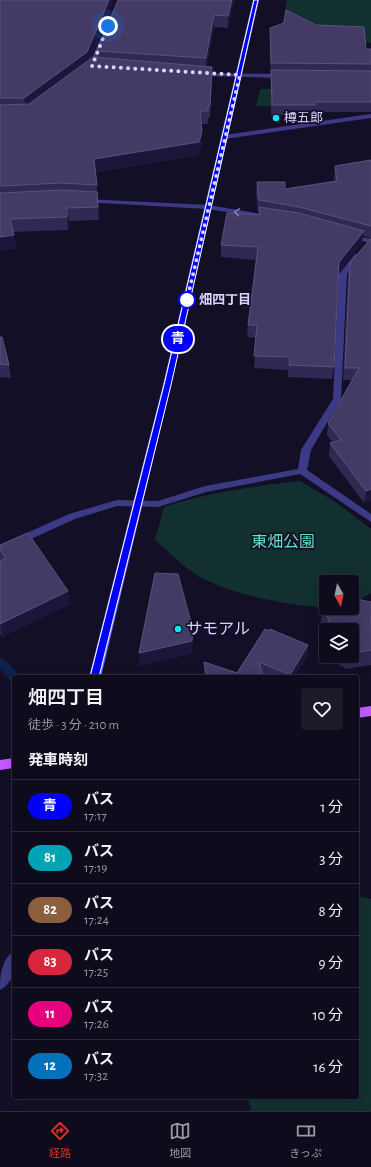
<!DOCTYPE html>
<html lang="ja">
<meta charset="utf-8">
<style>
body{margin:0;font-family:"Alegreya Sans","Noto Sans JP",sans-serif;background:#1c1929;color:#f1f3f6;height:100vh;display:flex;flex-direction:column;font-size:15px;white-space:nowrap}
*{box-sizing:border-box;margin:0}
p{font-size:13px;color:#9b9ba3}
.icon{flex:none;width:22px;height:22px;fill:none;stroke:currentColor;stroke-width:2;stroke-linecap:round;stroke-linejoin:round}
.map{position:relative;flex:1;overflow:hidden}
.sheet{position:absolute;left:12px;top:675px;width:347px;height:424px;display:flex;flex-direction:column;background:#0e0b1c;border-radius:4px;box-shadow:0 4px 16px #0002,0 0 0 1px #2e2b3b}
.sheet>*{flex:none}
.badge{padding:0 8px;border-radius:13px;font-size:14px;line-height:26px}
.needle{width:26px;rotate:171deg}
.controls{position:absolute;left:319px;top:575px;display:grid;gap:8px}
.controls a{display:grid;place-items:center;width:40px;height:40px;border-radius:4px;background:#0e0b1c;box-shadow:0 4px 16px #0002,0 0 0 1px #2e2b3b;font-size:20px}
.you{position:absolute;width:20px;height:20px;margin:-10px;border:3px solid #fff;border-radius:50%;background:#1a73e8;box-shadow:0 0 0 6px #1a73e833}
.map>.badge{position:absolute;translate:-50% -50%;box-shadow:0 0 0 2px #fff}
h2{padding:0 16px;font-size:15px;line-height:36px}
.round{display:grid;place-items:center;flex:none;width:42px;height:42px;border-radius:4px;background:#1c1929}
.summary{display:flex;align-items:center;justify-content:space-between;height:68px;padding:0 16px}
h1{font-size:19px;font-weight:600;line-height:30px}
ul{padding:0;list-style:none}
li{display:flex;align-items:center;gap:12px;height:52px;padding:0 16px;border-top:1px solid #2e2b3b}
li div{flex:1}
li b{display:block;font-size:15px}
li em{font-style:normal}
li .badge{min-width:44px;font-weight:700;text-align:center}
.tab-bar{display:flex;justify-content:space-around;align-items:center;height:56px;border-top:1px solid #2e2b3b;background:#0e0b1c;font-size:11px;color:#9b9ba3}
.tab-bar a{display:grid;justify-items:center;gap:2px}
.tab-bar .selected{color:#d93025}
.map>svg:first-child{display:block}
</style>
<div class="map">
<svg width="371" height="1111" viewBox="0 0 371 1111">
<rect width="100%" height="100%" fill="#130f26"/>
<path fill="#12302f" d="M287,0H371V43L279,42Z
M260,89H275L297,106H256Z
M300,481L337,503L371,529V593L352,604V582H326V608C286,604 243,598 206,580C186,571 172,554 155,540L164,507C209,492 254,486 300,481Z
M357,896L371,899V1111H251L248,1097H357Z"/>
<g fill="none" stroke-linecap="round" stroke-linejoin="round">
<path fill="#0c2248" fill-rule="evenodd" d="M0,658C7,660 16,670 20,677H14V682L10,680L0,669Z"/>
<path fill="#3d3a85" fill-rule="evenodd" d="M103,37L106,39L95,66L90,70H86L85,69L89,65L100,39Z
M197,73L283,74L286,76L283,78L199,76L197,75Z
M371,114V118L225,139L222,137L225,135Z
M85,199L208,205L268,215L272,217L268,219L208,209L83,202L81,201Z
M347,234L371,239V243L347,238Z
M355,254H358L362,256L347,274L341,399L311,450L307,470L371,514V522L300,474L206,492L158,507L117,506L75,519L0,553V545L69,514L117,500L158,501L205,486L298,469L301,450L333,399L339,274Z
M14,952C14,966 15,983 0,990C0,978 1,958 14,952Z"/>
<path fill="#6f6bff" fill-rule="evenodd" d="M253,0H259L171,385L101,677H89L163,385Z"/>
<path fill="#c25bff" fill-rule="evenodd" d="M371,706V716L357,718V708Z
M14,758V768L0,770V760Z"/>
</g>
<path fill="#312854" d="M0,0H114L90,60L98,58L97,51L118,0H235L228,28L214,27L207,66L212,79L210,118H208V124H201L202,131V144L198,155L96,172L99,220L69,221L68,230L13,232L16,248L0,250Z
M316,25L366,49H371V112H315L314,115H271L270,37V28Z
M371,160V501L364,503L329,456L330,443H333L327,435L328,423L352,380H343L348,275L350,263L371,238L363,236L362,243L338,273L334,367L332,379L288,377V370L254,368L256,338L247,337L248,325L256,260L221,257V245L259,215V212H258L256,194L257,182L285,189L334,181V177L335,166Z
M0,337L9,365L11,378L0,377Z
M0,545L70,604L2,637L0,634Z
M371,602V665L346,669L335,662L333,656H352V630H326V636L321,620L323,604Z
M265,629L308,645L307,656L294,677H268L262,674L263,677H205L204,672V662L237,673Z"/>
<path fill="#1d163a" d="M109,0H114L88,64L26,110L24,98Z
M232,0H235L228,28V16Z
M214,15V27L206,70V58Z
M212,67V79L210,118V106Z
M202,131V144L198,155L95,172L94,159Z
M67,208L69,221L68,230L67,217Z
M364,231L362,243L338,274L339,262Z
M14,235L16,248L0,250V237Z
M371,489V501L364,503L366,491Z
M68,591L70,604L2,637L0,624Z
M193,630V643L192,654L139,666V653Z
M308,645L307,656L294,677H290V675Z"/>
<path fill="#433a66" stroke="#5a527e" d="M0,0H109L87,52L24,98H0Z
M118,0H232L228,16L214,15L206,58L97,51Z
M286,10L316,25L364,27L366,49H371V64L271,63L270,28L284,23Z
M93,57L212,67L210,106H208V111H200L202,131L199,142L94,159L97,185L62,183L0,186V105L29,104Z
M271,70L371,71V102H315V105H272Z
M371,160V226L299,207L259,200L257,182H285V189L337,181L335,166Z
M62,190L97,192L98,207L67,208V217L10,219L14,235L0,237V193Z
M259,207L299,213L364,231L339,262L334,367L289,365L290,357L254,356L257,325H248L258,247L221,245L227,213L260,215Z
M371,238V489L366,491L330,443L341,440L328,423L359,368H345L350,263Z
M0,337H2L9,365L0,364Z
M28,533L68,591L0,624V561L6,558L0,550V545Z
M155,573L178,574L193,630L192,641L139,653Z
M352,598L371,602V650L352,653V630H332L323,604L326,602V608H352Z
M265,629L269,631L270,629L308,645L290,675L259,662L263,677H207L204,662L237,673Z"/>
<defs><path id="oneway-chevron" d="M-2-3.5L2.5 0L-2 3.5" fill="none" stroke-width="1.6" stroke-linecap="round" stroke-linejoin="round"/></defs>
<use stroke="#837fbc" href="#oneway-chevron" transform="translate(237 212) rotate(-171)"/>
<path fill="#00f" stroke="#fff" d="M254,0H258L171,385L99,677L95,681L90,677L164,385Z"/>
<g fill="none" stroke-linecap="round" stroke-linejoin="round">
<path stroke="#d9d4ff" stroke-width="4" stroke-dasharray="0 7.2" d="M108,26L92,66L240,75L187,300"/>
</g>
<g fill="#00e5ff" stroke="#130f26" stroke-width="1.5">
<circle cx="276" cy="118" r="4"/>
<circle cx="178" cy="629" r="4"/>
</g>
<circle fill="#fff" stroke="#00f" stroke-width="2" cx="187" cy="300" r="8"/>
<g text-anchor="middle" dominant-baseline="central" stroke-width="3.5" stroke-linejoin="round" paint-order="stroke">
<g font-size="13" fill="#d9d4ff" stroke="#130f26" text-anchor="start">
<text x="284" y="118">樽五郎</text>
</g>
<g font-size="13" font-weight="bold" fill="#d9d4ff" stroke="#130f26" text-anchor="start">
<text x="199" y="300">畑四丁目</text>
</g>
<g font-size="16" fill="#5fe0c0" stroke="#130f26">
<text x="283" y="542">東畑公園</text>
</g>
<g font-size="16" fill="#d9d4ff" stroke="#130f26" text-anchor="start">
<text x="186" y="629">サモアル</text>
</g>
</g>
</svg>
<div class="controls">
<a><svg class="needle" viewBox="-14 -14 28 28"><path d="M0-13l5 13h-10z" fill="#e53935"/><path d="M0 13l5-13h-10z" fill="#9b9ba3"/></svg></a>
<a><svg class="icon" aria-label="layers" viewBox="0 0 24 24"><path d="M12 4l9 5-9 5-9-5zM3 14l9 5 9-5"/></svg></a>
</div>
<div class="you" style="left:108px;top:26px"></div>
<b class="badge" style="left:178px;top:339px;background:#00f;color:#fff">青</b>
<section class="sheet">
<div class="summary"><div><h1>畑四丁目</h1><p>徒歩 · 3 分 · 210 m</p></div><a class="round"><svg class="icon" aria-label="heart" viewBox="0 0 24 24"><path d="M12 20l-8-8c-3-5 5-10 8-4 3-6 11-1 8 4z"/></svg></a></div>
<h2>発車時刻</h2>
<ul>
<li><span class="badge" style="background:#00f;color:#fff">青</span><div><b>バス</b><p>17:17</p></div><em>1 分</em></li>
<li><span class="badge" style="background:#00a3b4;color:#fff">81</span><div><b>バス</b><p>17:19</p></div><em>3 分</em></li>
<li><span class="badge" style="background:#8b5e3c;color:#fff">82</span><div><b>バス</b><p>17:24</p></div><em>8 分</em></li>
<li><span class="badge" style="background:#d7263d;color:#fff">83</span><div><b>バス</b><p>17:25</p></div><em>9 分</em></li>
<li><span class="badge" style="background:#e6007e;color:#fff">11</span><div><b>バス</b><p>17:26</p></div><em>10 分</em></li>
<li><span class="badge" style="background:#0072bc;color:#fff">12</span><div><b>バス</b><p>17:32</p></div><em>16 分</em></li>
</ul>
</section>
</div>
<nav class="tab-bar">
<a class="selected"><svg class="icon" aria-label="directions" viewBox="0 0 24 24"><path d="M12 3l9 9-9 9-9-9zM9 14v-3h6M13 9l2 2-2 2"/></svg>経路</a>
<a><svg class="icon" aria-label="map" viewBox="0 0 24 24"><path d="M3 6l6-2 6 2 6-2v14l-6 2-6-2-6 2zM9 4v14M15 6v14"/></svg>地図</a>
<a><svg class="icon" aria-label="tickets" viewBox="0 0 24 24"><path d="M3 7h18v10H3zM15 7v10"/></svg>きっぷ</a>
</nav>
